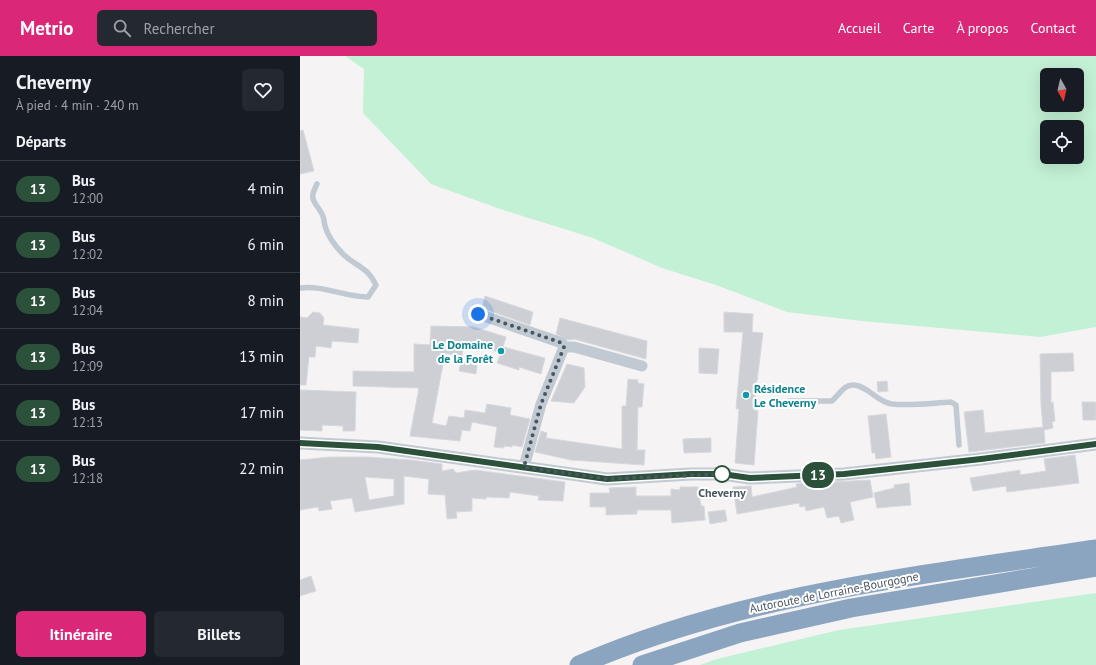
<!DOCTYPE html>
<html lang="fr">
<meta charset="utf-8">
<style>
body{margin:0;font-family:"PT Sans",sans-serif;background:#242831;color:#f1f3f6;height:100vh;display:flex;flex-direction:column;font-size:15px;white-space:nowrap}
*{box-sizing:border-box;margin:0}
p{font-size:13px;color:#9ea1a6}
.icon{flex:none;width:22px;height:22px;fill:none;stroke:currentColor;stroke-width:2;stroke-linecap:round;stroke-linejoin:round}
.map{position:relative;flex:1;overflow:hidden}
.side{display:flex;flex-direction:column;background:#171b24;width:300px}
.side>*{flex:none}
.badge{padding:0 8px;border-radius:13px;font-size:14px;line-height:26px}
.needle{width:26px;rotate:172deg}
.buttons{position:absolute;left:740px;top:12px;display:grid;gap:8px}
.buttons a{display:grid;place-items:center;width:44px;height:44px;border-radius:6px;background:#171b24;box-shadow:0 4px 16px #0002;font-size:20px}
.you{position:absolute;width:20px;height:20px;margin:-10px;border:3px solid #fff;border-radius:50%;background:#1a73e8;box-shadow:0 0 0 6px #1a73e833}
.map>.badge{position:absolute;translate:-50% -50%;box-shadow:0 0 0 2px #fff}
h2{padding:0 16px;font-size:15px;line-height:36px}
.round{display:grid;place-items:center;flex:none;width:42px;height:42px;border-radius:6px;background:#242831}
.overview{display:flex;align-items:center;justify-content:space-between;height:68px;padding:0 16px}
h1{font-size:19px;font-weight:700;line-height:30px}
.button{display:flex;gap:8px;margin-top:auto;padding:8px 16px}
.button a{flex:1;height:46px;border-radius:6px;background:#db2777;color:#fff;font-size:16px;font-weight:700;line-height:46px;text-align:center}
.button a+a{background:#242831;color:#f1f3f6}
ul{padding:0;list-style:none}
li{display:flex;align-items:center;gap:12px;height:56px;padding:0 16px;border-top:1px solid #363941}
li div{flex:1}
li b{display:block;font-size:15px}
li em{font-style:normal}
li .badge{min-width:44px;font-weight:700;text-align:center}
header{display:flex;align-items:center;gap:24px;box-sizing:border-box;height:56px;padding:0 20px;background:#db2777;color:#fff}
header strong{font-size:19px}
nav{display:flex;gap:22px;margin-inline-start:auto;font-size:14px}
.search{width:280px;height:36px;background:#242831;display:flex;align-items:center;gap:10px;box-sizing:border-box;padding:0 14px;border-radius:6px;color:#9ea1a6;font-size:15px}
main{display:flex;flex:1;min-height:0}
.map>svg:first-child{display:block}
</style>
<header>
<strong>Metrio</strong>
<div class="search"><svg class="icon" aria-label="search" viewBox="0 0 24 24"><circle cx="10" cy="10" r="6"/><path d="M15 15l6 6"/></svg>Rechercher</div>
<nav><a>Accueil</a><a>Carte</a><a>À propos</a><a>Contact</a></nav>
</header>
<main>
<section class="side">
<div class="overview"><div><h1>Cheverny</h1><p>À pied · 4 min · 240 m</p></div><a class="round"><svg class="icon" aria-label="heart" viewBox="0 0 24 24"><path d="M12 20l-8-8c-3-5 5-10 8-4 3-6 11-1 8 4z"/></svg></a></div>
<h2>Départs</h2>
<ul>
<li><span class="badge" style="background:#2b513a;color:#fff">13</span><div><b>Bus</b><p>12:00</p></div><em>4 min</em></li>
<li><span class="badge" style="background:#2b513a;color:#fff">13</span><div><b>Bus</b><p>12:02</p></div><em>6 min</em></li>
<li><span class="badge" style="background:#2b513a;color:#fff">13</span><div><b>Bus</b><p>12:04</p></div><em>8 min</em></li>
<li><span class="badge" style="background:#2b513a;color:#fff">13</span><div><b>Bus</b><p>12:09</p></div><em>13 min</em></li>
<li><span class="badge" style="background:#2b513a;color:#fff">13</span><div><b>Bus</b><p>12:13</p></div><em>17 min</em></li>
<li><span class="badge" style="background:#2b513a;color:#fff">13</span><div><b>Bus</b><p>12:18</p></div><em>22 min</em></li>
</ul>
<div class="button"><a>Itinéraire</a><a>Billets</a></div>
</section>
<div class="map">
<svg width="796" height="609" viewBox="0 0 796 609">
<rect width="100%" height="100%" fill="#f5f3f3"/>
<path fill="#c3f1d5" fill-rule="evenodd" d="M45,0H796V271L740,281L562,265L487,256L416,229L362,212L293,182L200,153L131,128L63,57L64,13ZM747,19H777V49H747ZM747,71H777V101H747Z
M796,537V609H400L417,603L539,574Z"/>
<path fill="#cdcfd5" stroke="#d7d9de" fill-rule="evenodd" d="M3,74L14,115L0,118V75Z
M185,240L233,256L230,269L182,252Z
M13,256L20,257L24,262L23,269L59,273L58,287L32,285L31,292L16,290L15,301H9L6,329H0V261L7,262Z
M424,256L453,258L452,276L463,277L457,325H456L454,354L458,355L454,409L435,407L439,353H436L443,276H424Z
M260,262L347,285L346,303L274,283L268,284L256,278Z
M131,270L174,271L206,281L203,291L245,302L241,318L219,311V314L197,307L201,297L164,285L162,301L145,297L132,367L146,370L149,360L164,362L165,354L185,357L187,348L211,352L210,359L230,363L222,391L212,389V391L204,390V392L194,391L197,371L172,366L170,375L162,374L160,385L110,380L119,332L53,330V315L114,316V288L130,289Z
M399,292L419,293L417,318L399,317Z
M773,297L774,315L751,316V347L753,346L755,365L752,366L753,372L744,374L745,387L669,396L664,356L683,354L685,377L743,371L741,349L740,298Z
M161,306L177,309L176,318L159,315Z
M267,308L284,312L285,331L274,347L251,345Z
M328,323L338,324V327L344,328L342,351H338L337,394H345L344,409L271,404L235,396L241,375L247,377L246,382L322,393V350H326Z
M587,325L588,335L578,336L577,326Z
M0,334L56,336L55,375H43V370L22,369V375L0,374Z
M782,346H796V364H783Z
M586,358L591,401L576,403L575,397H572L568,360Z
M411,382V396L384,397L383,383Z
M775,399L779,427L707,436L706,430L673,435L670,422L720,414V419L746,415L744,403Z
M30,401H67L111,404L142,408V415L153,413L156,417L175,414L265,426L263,445L238,444L239,440L210,436L209,442L186,441V443L172,442V455L156,456L157,462L147,463L145,439L128,438L129,423L104,420V448L55,456L52,442L30,445L32,453L19,455L18,451L0,454V404ZM65,421L94,423V440L69,444Z
M570,424L573,441L550,446L554,464L541,467L539,460L527,462L524,451L506,455L505,450L500,451L499,447L437,458L433,431L451,430L452,441L497,431L496,428Z
M609,427L611,449L577,452L574,437L594,432V429Z
M336,431V440H371V433L380,434V431H398L401,450H404L405,464L372,467L371,454H337V458L306,459V451H290V437H310L309,432Z
M425,454L427,465L410,468L408,456Z
M11,520L16,535L0,540V524Z"/>
<g fill="none" stroke-linecap="round" stroke-linejoin="round">
<path stroke="#c1cad2" stroke-width="5.5" d="M0,232C24,229 44,241 68,241L76,229C68,211 55,210 43,198C35,190 28,181 25,170C24,166 24,161 22,158C15,145 8,145 17,128
M489,345H532C539,339 544,328 554,329C568,330 577,346 592,348C611,350 632,347 651,346L656,349L659,389"/>
<path stroke="#c1cad2" stroke-width="11" d="M178,258L262,287L264,291
M264,291H274L342,310
M224,411L241,348L264,291"/>
<path stroke="#c1cad2" stroke-width="13" d="M0,387L78,391L307,423L391,418H422L450,422L544,418L681,403L796,388"/>
<path stroke="#8ba5c1" stroke-width="19" d="M279,609C442,538 621,519 796,493
M342,609L440,577L551,552L796,511"/>
</g>
<g fill="none" stroke-linecap="round" stroke-linejoin="round">
<defs>
<path id="line" d="M0,387L78,391L307,423L391,418H422L450,422L544,418L681,403L796,388"/>
</defs>
<use href="#line" stroke="#fff" stroke-width="9"/>
<use href="#line" stroke="#2b513a" stroke-width="6"/>
<path stroke="#4a5661" stroke-width="4" stroke-dasharray="0 7.2" d="M178,258L262,287L264,291L241,348L224,411L307,423L422,418"/>
</g>
<g fill="#0f9aa8" stroke="#fff" stroke-width="1.5">
<circle cx="201" cy="295" r="4"/>
<circle cx="446" cy="339" r="4"/>
</g>
<circle fill="#fff" stroke="#2b513a" stroke-width="2" cx="422" cy="418" r="8"/>
<g text-anchor="middle" dominant-baseline="central" stroke-width="4" stroke-linejoin="round" paint-order="stroke">
<g font-size="12" font-weight="bold" fill="#0d838f" stroke="#fff" text-anchor="end">
<text x="193" y="288">Le Domaine<tspan x="193" dy="14">de la Forêt</tspan></text>
<text x="454" y="332" text-anchor="start">Résidence<tspan x="454" dy="14">Le Cheverny</tspan></text>
</g>
<g font-size="12" font-weight="bold" fill="#4a5661" stroke="#fff">
<text x="422" y="436">Cheverny</text>
</g>
<g font-size="12" fill="#4a5661" stroke="#fff">
<text transform="translate(534 536) rotate(-11)">Autoroute de Lorraine-Bourgogne</text>
</g>
</g>
</svg>
<div class="buttons">
<a><svg class="needle" viewBox="-14 -14 28 28"><path d="M0-13l5 13h-10z" fill="#e53935"/><path d="M0 13l5-13h-10z" fill="#9ea1a6"/></svg></a>
<a><svg class="icon" aria-label="locate" viewBox="0 0 24 24"><circle cx="12" cy="12" r="6"/><path d="M12 2v4M12 18v4M2 12h4M18 12h4"/></svg></a>
</div>
<div class="you" style="left:178px;top:258px"></div>
<b class="badge" style="left:518px;top:419px;background:#2b513a;color:#fff">13</b>
</div>
</main>
